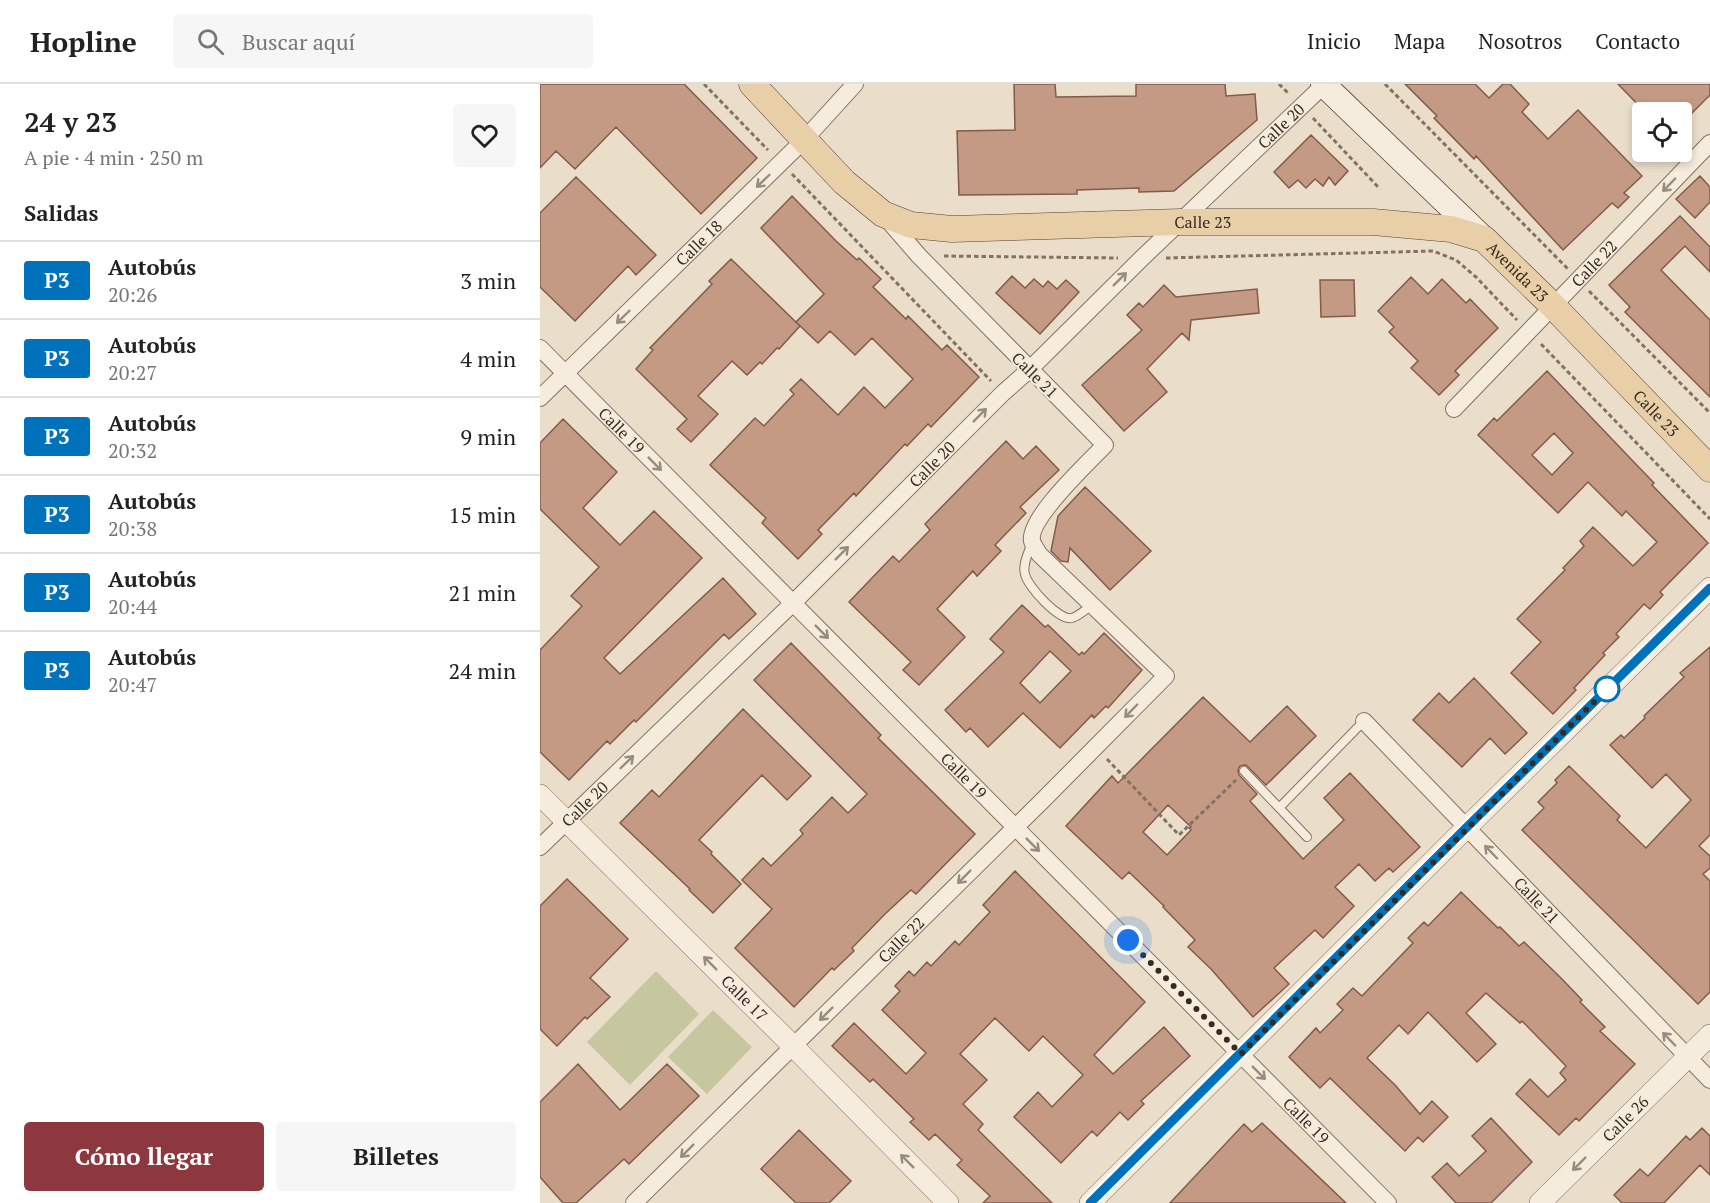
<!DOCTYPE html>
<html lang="es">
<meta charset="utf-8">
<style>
body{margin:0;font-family:"PT Serif",serif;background:#f6f6f6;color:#222;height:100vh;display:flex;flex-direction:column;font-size:22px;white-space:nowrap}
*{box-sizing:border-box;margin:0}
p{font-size:20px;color:#767676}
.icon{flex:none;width:33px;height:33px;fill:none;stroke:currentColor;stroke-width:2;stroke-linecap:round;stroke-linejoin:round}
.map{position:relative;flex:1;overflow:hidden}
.panel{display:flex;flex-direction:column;background:#fff;width:540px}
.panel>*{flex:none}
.badge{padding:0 12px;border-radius:4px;font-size:21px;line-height:39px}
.tools{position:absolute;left:1092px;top:18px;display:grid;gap:12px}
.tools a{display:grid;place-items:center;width:60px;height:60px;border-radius:6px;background:#fff;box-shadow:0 3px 9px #0003;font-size:30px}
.you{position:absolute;width:30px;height:30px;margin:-15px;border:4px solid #fff;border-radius:50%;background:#1a73e8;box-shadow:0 0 0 9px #1a73e833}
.map>.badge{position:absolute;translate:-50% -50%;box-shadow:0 0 0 3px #fff}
h2{padding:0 24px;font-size:22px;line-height:54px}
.round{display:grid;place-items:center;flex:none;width:63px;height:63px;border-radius:6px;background:#f6f6f6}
.head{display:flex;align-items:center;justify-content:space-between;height:102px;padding:0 24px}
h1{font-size:28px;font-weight:600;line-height:45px}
.action{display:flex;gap:12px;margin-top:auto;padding:12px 24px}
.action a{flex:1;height:69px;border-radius:6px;background:#8d373f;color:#fff;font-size:24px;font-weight:600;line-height:69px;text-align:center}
.action a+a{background:#f6f6f6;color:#222}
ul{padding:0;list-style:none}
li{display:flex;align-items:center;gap:18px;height:78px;padding:0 24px;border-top:2px solid #e0e0e0}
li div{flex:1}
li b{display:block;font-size:22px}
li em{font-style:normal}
li .badge{min-width:66px;font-weight:700;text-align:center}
header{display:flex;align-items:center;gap:36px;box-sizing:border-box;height:84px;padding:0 30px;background:#fff;border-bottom:2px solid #e0e0e0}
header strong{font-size:28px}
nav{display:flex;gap:33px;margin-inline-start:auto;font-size:21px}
.search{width:420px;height:54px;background:#f6f6f6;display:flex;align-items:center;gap:15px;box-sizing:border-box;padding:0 21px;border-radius:6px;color:#767676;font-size:22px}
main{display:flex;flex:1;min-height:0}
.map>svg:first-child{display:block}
</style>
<header>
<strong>Hopline</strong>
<div class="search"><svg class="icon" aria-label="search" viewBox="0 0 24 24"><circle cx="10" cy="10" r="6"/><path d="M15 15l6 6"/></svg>Buscar aquí</div>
<nav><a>Inicio</a><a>Mapa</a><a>Nosotros</a><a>Contacto</a></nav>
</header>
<main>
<section class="panel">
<div class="head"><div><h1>24 y 23</h1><p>A pie · 4 min · 250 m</p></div><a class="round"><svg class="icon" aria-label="heart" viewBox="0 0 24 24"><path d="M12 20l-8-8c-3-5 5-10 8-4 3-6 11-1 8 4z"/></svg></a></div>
<h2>Salidas</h2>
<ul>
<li><span class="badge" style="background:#0072bc;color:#fff">P3</span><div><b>Autobús</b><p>20:26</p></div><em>3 min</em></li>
<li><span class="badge" style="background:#0072bc;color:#fff">P3</span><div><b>Autobús</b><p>20:27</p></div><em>4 min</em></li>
<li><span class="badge" style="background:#0072bc;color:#fff">P3</span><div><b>Autobús</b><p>20:32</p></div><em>9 min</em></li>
<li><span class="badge" style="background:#0072bc;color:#fff">P3</span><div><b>Autobús</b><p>20:38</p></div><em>15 min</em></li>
<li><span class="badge" style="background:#0072bc;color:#fff">P3</span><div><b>Autobús</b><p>20:44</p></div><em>21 min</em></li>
<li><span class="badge" style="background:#0072bc;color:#fff">P3</span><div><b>Autobús</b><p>20:47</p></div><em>24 min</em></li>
</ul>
<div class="action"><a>Cómo llegar</a><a>Billetes</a></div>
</section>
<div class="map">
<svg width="1170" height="1119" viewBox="0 0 1170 1119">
<rect width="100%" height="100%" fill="#eadecb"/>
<path fill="#c6c79f" d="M116,887L159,930L90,1001L47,958Z
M173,926L212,963L167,1010L128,973Z"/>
<path fill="#c49a85" stroke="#825b49" stroke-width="1.5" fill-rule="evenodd" d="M0,0H144L217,74L161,130L76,43L35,85L16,67L0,84Z
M474,0H515L516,13L596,12V0H685L686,12L715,10L717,36L634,107L599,108V104L537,106V110L419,111L417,47L475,46Z
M865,0H935L949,14L963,0H970L989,20L982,28L1008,55L1038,26L1102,92L1084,109L1089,113L1078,124L1072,119L1023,166L936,72L934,75L894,34L897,32Z
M1078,0H1170V11L1142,39V28H1105Z
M771,51L808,87L795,101L789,93L783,102L775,95L766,104L758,96L749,104L734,88Z
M1160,92L1170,103V118L1155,134L1136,115Z
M36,93L116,171L96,191L88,182L35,237L0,203V129Z
M252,112L296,157L317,176L319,174L341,195L333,203L366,235L368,232L402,266L407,261L439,293L391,343L388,340L367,362L365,360L316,412L314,409L278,446L282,450L258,475L222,439L226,434L170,381L215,334L224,342L254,310L250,306L261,295L298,331L324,303L345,324L373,295L332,254L315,271L290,247L278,259L256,238L284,210L221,144Z
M1140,132L1170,163V188L1145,162L1121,186L1170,236V313L1085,228L1090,223L1069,201Z
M191,175L260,242L239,265L237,264L222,280L220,278L207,291L192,277L158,312L178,330L151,358L137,345L147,335L96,285L113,266L110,264L172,200L169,197Z
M472,192L485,204L494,195L503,203L508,197L517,205L526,196L539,208L500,250L456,209Z
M871,193L888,210L902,195L926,219L930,215L958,244L915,287L919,291L899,311L871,284L878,277L849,248L854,243L838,227Z
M780,196H814L815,232L781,233Z
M624,201L636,213L717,205L719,229L651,236L649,256L642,249L607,285L627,308L584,347L542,301L602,246L587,231L599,219L603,223Z
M1007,287L1090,374L1114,399L1112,401L1168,459L1120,508L1123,511L1110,525L1104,520L1076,550L1079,553L1063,569L1065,571L1034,604L1036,606L1013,630L971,589L1001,558L977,535L1025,486L1023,484L1044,462L1040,457L1053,443L1093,482L1117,458L1086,427L1082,432L1048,398L1018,429L938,351L954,334L957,337ZM1014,349L1033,369L1012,391L992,371Z
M23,335L77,388L43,424L80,461L114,427L162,474L64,574L80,590L183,494L216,530L189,555L184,550L96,638L94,636L70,660L67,657L29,696L0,668V566L42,522L31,512L59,483L0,425V359Z
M466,357L483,375L496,362L519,386L480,423L486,429L455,461L461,467L437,492L433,487L397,525L425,553L379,601L363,586L371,578L309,518L353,472L359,478L390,446L385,440Z
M545,403L611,467L570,506L530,464L528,478L521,477L511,467L518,432Z
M482,521L505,543L508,541L539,571L542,568L544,570L564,549L602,586L568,624L566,622L554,634L552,631L520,664L483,629L448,663L430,644L426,648L405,626L464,568L450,555ZM510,567L531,587L500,619L480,599Z
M251,559L341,651L338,654L435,750L376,810L371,806L345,830L312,864L314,867L294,886L292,884L254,923L195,864L232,825L202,796L223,774L231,782L263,750L260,746L292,713L308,729L327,710L214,596Z
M1170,563V751L1159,762L1170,772V784L1163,790L1170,797V908L1158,920L982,746L1004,724L998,718L1017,699L1015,696L1029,682L1080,732L1077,736L1106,764L1151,716L1126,690L1112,704L1070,661L1081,651L1084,654L1105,634L1104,632L1144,593L1140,589Z
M934,594L987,649L965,670L950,654L922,683L873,636L899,609L909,619Z
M663,613L710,658L747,622L776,652L726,701L706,681L700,682L698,686L699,691L717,710L710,717L763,775L804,736L784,714L810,689L880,763L853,788L849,784L835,797L819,780L795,803L814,822L783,854L775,846L734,884L749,900L713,933L671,885L648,863L655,856L623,823L624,822L589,788L582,795L526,742L572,692L578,699ZM628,721L651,743L649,744L651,746L627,771L603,748Z
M203,625L271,692L247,716L222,691L159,756L172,768L171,770L201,800L173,829L149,806L150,805L80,739L112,706L119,713Z
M475,787L605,918L554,971L573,990L624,943L650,972L601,1017L604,1020L588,1036L580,1028L557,1052L552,1047L521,1079L474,1033L498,1008L512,1023L543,991L503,952L489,967L455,934L420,970L447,996L423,1020L443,1040L438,1046L512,1119H443L450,1112L417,1081L422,1076L395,1050L389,1056L370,1038L374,1035L333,995L330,998L292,962L314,939L366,990L386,969L342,926L360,907L355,902L369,887L374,892L387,878L391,882L415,857L419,861L450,828L443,821Z
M27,795L88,855L50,894L70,913L47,935L45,933L17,962L0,945V822Z
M921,808L958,844L960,843L979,862L984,858L1022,895L1042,916L1040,918L1065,943L1060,947L1095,980L1039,1037L1036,1034L1019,1051L976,1010L990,995L1008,1013L1026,996L1020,989L1026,982L982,937L980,939L946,909L926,929L956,960L937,978L888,928L868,950L859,941L827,974L855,1001L880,1030L892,1017L908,1033L883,1058L878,1053L865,1067L790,994L780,1004L749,973L776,944L780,949L803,926L797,920L813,904L822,912L873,859L868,854L884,838L888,842Z
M38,980L80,1026L127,980L159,1012L89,1080L84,1075L36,1119H23L0,1093V1018Z
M951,1034L992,1078L951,1119H916L892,1093L907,1079L919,1092L946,1067L932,1052Z
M722,1039L806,1119H630L704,1040L712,1048Z
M1162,1044L1170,1052V1091L1160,1081L1124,1119H1082L1074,1111L1100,1085L1108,1092L1146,1052L1150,1056Z
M259,1046L311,1097L289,1119H256L221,1085Z"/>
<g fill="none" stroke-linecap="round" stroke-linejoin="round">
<defs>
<path id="service" d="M492,458C489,468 482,480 485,490C487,502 519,537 532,534C539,532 546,525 552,521
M704,687L767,753
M739,724L824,637"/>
<g id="minor">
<path id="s1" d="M0,264L848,1119"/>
<path id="s2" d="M0,314L264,56L315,0"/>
<path id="s3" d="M914,325L1170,59"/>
<path id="s4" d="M824,637L1170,996"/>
<path id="s5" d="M0,763L253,519L463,309L489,286L601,175L785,0"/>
<path id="s6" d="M94,1119L502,717L626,592L499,470C497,466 493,461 492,457C488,434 548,379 565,361L379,172L347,135"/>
</g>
<g id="tertiary">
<path id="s7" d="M0,711L253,962L408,1119"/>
<path d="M550,1119L927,743L1170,504"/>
<path id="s8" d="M1000,1119L1170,951"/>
</g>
<path id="secondary" d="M783,0L944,155"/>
<g id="primary">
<path id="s9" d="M212,0L304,98L343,130L371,141L412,145L640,138H833L911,145L944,155L1012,221L1170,385"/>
</g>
</defs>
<use href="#service" stroke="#857161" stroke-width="10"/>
<use href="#minor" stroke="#857161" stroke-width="18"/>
<use href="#tertiary" stroke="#857161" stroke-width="22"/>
<use href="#secondary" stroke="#675344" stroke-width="26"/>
<use href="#primary" stroke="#544034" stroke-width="27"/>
<path stroke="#857161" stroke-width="3" stroke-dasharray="4.5 3" stroke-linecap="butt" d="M164,0L228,66
M739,0L749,10
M845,0L1028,185
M773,34L840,105
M252,90L451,297
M404,172L578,174
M626,174L893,167L916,176L936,193L977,236
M1049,207L1170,329
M1001,260L1170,435
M567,675L639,751L696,696"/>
<use href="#service" stroke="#f6ecdd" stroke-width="8"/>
<use href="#minor" stroke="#f6ecdd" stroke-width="16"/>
<use href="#tertiary" stroke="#f6ecdd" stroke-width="21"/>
<use href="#secondary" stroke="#f6ecdd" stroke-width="24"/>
<use href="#primary" stroke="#e8cfa8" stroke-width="26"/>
</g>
<defs><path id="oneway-shaft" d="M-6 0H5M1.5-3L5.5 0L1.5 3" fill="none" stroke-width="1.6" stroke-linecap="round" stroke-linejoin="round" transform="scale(1.5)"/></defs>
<g stroke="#968c80">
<use href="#oneway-shaft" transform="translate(223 97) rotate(136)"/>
<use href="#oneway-shaft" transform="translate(1129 101) rotate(134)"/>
<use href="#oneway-shaft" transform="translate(580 195) rotate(-45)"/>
<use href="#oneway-shaft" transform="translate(83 233) rotate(136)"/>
<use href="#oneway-shaft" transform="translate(440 331) rotate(-45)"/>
<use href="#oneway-shaft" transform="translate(115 380) rotate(45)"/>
<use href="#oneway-shaft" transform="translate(302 469) rotate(-45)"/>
<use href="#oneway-shaft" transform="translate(282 548) rotate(45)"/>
<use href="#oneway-shaft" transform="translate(591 627) rotate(134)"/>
<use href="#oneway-shaft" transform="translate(87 678) rotate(-44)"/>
<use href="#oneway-shaft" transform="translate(493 761) rotate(45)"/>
<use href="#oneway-shaft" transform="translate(951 768) rotate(-134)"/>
<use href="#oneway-shaft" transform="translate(424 793) rotate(135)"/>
<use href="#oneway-shaft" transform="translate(170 879) rotate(-135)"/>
<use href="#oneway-shaft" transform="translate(286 930) rotate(135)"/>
<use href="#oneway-shaft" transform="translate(1129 955) rotate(-134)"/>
<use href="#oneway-shaft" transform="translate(719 989) rotate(45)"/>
<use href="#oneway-shaft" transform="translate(147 1067) rotate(135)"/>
<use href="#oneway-shaft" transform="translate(367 1077) rotate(-135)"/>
<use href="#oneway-shaft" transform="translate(1039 1080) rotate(135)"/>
</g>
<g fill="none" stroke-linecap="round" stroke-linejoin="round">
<defs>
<path id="line" d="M550,1119L927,743L1170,504"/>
</defs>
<use href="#line" stroke="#fff" stroke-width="14"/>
<use href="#line" stroke="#0072bc" stroke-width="9"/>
<path stroke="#372b22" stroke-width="6" stroke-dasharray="0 10.8" d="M588,856L701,970L1067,605"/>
</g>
<circle fill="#fff" stroke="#0072bc" stroke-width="3" cx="1067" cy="605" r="12"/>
<g text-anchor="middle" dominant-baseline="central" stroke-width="4.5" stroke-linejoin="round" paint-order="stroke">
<g font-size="16" fill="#372b22" stroke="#f2e9d9">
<text stroke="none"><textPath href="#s5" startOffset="1034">Calle 20</textPath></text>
<text stroke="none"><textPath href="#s9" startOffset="507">Calle 23</textPath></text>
<text stroke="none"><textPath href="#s2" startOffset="222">Calle 18</textPath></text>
<text stroke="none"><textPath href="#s3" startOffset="202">Calle 22</textPath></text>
<text stroke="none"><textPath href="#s9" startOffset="837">Avenida 23</textPath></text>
<text transform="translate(495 291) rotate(45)">Calle 21</text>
<text stroke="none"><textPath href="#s9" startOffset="1035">Calle 23</textPath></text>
<text stroke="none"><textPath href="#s1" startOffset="116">Calle 19</textPath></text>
<text stroke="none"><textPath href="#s5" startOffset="548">Calle 20</textPath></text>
<text stroke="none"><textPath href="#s1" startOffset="602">Calle 19</textPath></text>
<text stroke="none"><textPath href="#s5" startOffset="62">Calle 20</textPath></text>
<text stroke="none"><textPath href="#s4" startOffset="249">Calle 21</textPath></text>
<text stroke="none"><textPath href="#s6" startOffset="375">Calle 22</textPath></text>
<text stroke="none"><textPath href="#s7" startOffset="288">Calle 17</textPath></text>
<text stroke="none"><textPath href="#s8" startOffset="120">Calle 26</textPath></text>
<text stroke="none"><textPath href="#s1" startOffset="1088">Calle 19</textPath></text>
</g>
</g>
</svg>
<div class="tools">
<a><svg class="icon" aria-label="locate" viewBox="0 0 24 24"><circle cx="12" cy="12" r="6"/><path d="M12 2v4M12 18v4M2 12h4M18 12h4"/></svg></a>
</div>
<div class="you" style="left:588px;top:856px"></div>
</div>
</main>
